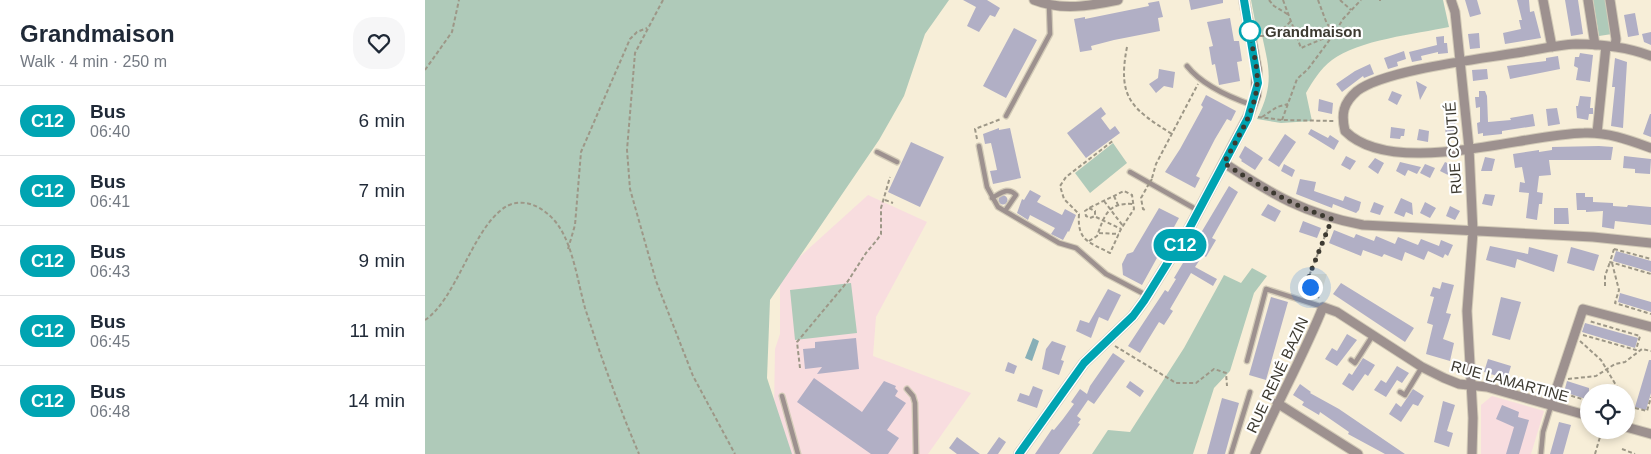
<!DOCTYPE html>
<meta charset="utf-8">
<style>
body{margin:0;font-family:Arial,sans-serif;background:#f6f6f7;color:#1f2937;height:100vh;display:flex;flex-direction:column;font-size:19px;white-space:nowrap}
*{box-sizing:border-box;margin:0}
p{font-size:16px;color:#747a83}
.icon{flex:none;width:28px;height:28px;fill:none;stroke:currentColor;stroke-width:2;stroke-linecap:round;stroke-linejoin:round}
.map{position:relative;flex:1;overflow:hidden}
.panel{display:flex;flex-direction:column;background:#fff;width:425px}
.panel>*{flex:none}
.badge{padding:0 10px;border-radius:16px;font-size:18px;line-height:32px}
.buttons{position:absolute;left:1155px;top:384px;display:grid;gap:10px}
.buttons a{display:grid;place-items:center;width:55px;height:55px;border-radius:50%;background:#fff;box-shadow:0 2px 8px #0003;font-size:25px}
.you{position:absolute;width:25px;height:25px;margin:-12px;border:4px solid #fff;border-radius:50%;background:#1a73e8;box-shadow:0 0 0 8px #1a73e833}
.map>.badge{position:absolute;translate:-50% -50%;box-shadow:0 0 0 2px #fff}
.round{display:grid;place-items:center;flex:none;width:52px;height:52px;border-radius:20px;background:#f6f6f7}
.summary{display:flex;align-items:center;justify-content:space-between;height:85px;padding:0 20px}
h1{font-size:24px;font-weight:700;line-height:38px}
ul{padding:0;list-style:none}
li{display:flex;align-items:center;gap:15px;height:70px;padding:0 20px;border-top:1px solid #e0e1e3}
li div{flex:1}
li b{display:block;font-size:19px}
li em{font-style:normal}
li .badge{min-width:55px;font-weight:700;text-align:center}
main{display:flex;flex:1;min-height:0}
.map>svg:first-child{display:block}
</style>
<main>
<section class="panel">
<div class="summary"><div><h1>Grandmaison</h1><p>Walk · 4 min · 250 m</p></div><a class="round"><svg class="icon" aria-label="heart" viewBox="0 0 24 24"><path d="M12 20l-8-8c-3-5 5-10 8-4 3-6 11-1 8 4z"/></svg></a></div>
<ul>
<li><span class="badge" style="background:#00a4b2;color:#fff">C12</span><div><b>Bus</b><p>06:40</p></div><em>6 min</em></li>
<li><span class="badge" style="background:#00a4b2;color:#fff">C12</span><div><b>Bus</b><p>06:41</p></div><em>7 min</em></li>
<li><span class="badge" style="background:#00a4b2;color:#fff">C12</span><div><b>Bus</b><p>06:43</p></div><em>9 min</em></li>
<li><span class="badge" style="background:#00a4b2;color:#fff">C12</span><div><b>Bus</b><p>06:45</p></div><em>11 min</em></li>
<li><span class="badge" style="background:#00a4b2;color:#fff">C12</span><div><b>Bus</b><p>06:48</p></div><em>14 min</em></li>
</ul>
</section>
<div class="map">
<svg width="1226" height="454" viewBox="0 0 1226 454">
<rect width="100%" height="100%" fill="#f7eed8"/>
<path fill="#ede1c3" d="M886,274H902L896,294L885,286Z"/>
<path fill="#f8dddf" d="M443,195L502,222L451,317L448,356L546,393L503,454H360L349,409L350,349L355,334V282L359,271Z
M1067,396L1119,411L1106,454H1056V405Z"/>
<path fill="#afcab9" d="M0,0H524L500,34L479,96L454,140L345,300L342,378L367,454H0Z
M826,0H1018L1024,27C991,34 933,40 907,60C895,69 888,81 881,93L887,121L856,123L832,119C851,81 843,65 835,26L830,21Z
M1168,0H1181L1187,34L1174,36Z
M688,143L702,163L665,193L650,173Z
M827,268L842,276L829,293L805,371L789,388L768,454H667L683,430L705,432L759,348L799,275L816,283Z
M426,283L432,333L370,340L365,290Z"/>
<path fill="#87afb7" d="M608,338L614,341L607,361L600,358Z"/>
<path fill="#b1afc5" d="M538,0H562L575,8L570,17L565,15L554,32L542,26L551,7Z
M764,0H798V3L766,10Z
M1040,0H1052L1056,14L1045,17Z
M1092,0H1104L1105,12L1109,11L1116,38L1080,44L1078,33L1096,29L1094,20H1097Z
M1140,0H1153L1158,34L1146,36Z
M734,1L738,17L733,18L735,31L689,40L666,46L667,50L655,52L649,19L660,17V19L724,6L723,3Z
M1210,13L1214,35L1203,37L1199,15Z
M805,18L809,41H814L817,61L812,62L815,81L794,85L790,64L787,65L784,47L788,46L782,22Z
M589,28L612,40L581,98L558,86Z
M1226,32V45L1219,42L1217,34Z
M1054,33L1055,48L1045,49L1043,34Z
M1019,36V43H1022L1023,53L1013,54V52L996,56L997,60L987,62L984,52L1012,45L1011,37Z
M979,51L981,59L972,62L973,66L963,69L959,58Z
M1155,53L1168,55L1165,82L1151,80L1153,68L1149,66L1150,57H1154Z
M1133,56L1135,69L1085,79L1082,66L1121,61V58Z
M1190,58L1202,62L1198,128L1186,126L1190,87H1187Z
M945,64L949,74L939,78L938,76L917,92L911,84L930,71Z
M734,69L750,72L748,88L739,86L731,93L724,84L733,78Z
M1062,69L1063,79L1048,81L1047,70Z
M991,81L1002,87L995,100Z
M967,91L977,95L972,105L963,100Z
M1054,91H1060L1062,96L1063,122L1086,120L1085,118L1108,114L1110,126L1077,131V134L1058,136V133L1053,134L1052,123L1055,122V107L1051,108L1050,97H1054Z
M781,95L811,111L806,121L802,119L790,139L771,176L775,178L770,188L740,172L755,149L778,107L776,105Z
M1155,96L1166,97L1165,108H1168V114H1164L1163,120L1152,118L1151,106H1153Z
M894,99L908,103L907,114L893,111Z
M676,107L681,114L676,118L685,130L690,126L695,133L661,158L642,133Z
M1132,108L1135,124L1123,126L1121,109Z
M1225,114H1226V137L1218,134Z
M1030,119L1031,134L1021,135L1019,120Z
M966,127L980,129L979,136H976L975,139L965,138Z
M574,128V130L585,128L596,178L568,184L565,171L572,170L569,156L566,143L560,144L558,134Z
M886,129L903,138L905,135L914,141L909,150L883,134Z
M994,129L1004,131L1003,142L992,140Z
M860,134L871,142L854,167L843,160Z
M486,142L519,157L495,207L463,192Z
M820,146L838,158L830,170L816,161L817,160L814,157Z
M1174,146L1188,147L1186,160H1124L1126,175L1114,176L1112,192L1118,193L1117,204H1114L1112,220L1101,218L1104,193L1094,192L1095,182L1100,183L1097,167L1090,168L1088,154L1114,150V152L1127,150V147Z
M921,156L931,161L925,170L916,165Z
M1199,156L1226,159L1225,174L1210,173V169L1198,168Z
M1060,157L1070,159L1067,171H1056Z
M950,158L959,163L953,174L943,167Z
M975,162L996,167L992,174L983,170L980,176L971,171Z
M1020,162L1036,169L1031,179L1015,171Z
M859,164L870,170L867,177L856,171Z
M1000,164L1010,168L1005,178L995,173Z
M875,179L891,182L889,191L918,201L920,196L936,202L934,210L931,213L908,204L907,208L871,194Z
M804,186L813,192L787,238L791,240L781,257L778,255L770,267L792,279L788,286L766,273L745,309L748,311L739,325L734,322L715,353L703,346L740,290L743,292L751,279L749,278Z
M605,190L616,196L612,202L637,215L640,209L651,215L644,232L643,231L638,240L626,234L630,228L605,215L603,220L592,213L597,199L599,200Z
M1151,193H1160V197H1168V202L1188,203V206L1202,207L1203,205L1226,207V225L1190,221L1189,229L1177,227L1178,211L1161,212V210H1152Z
M1060,194L1070,195L1067,206L1057,204Z
M573.5 200a4.5 4.5 0 1 1 9 0a4.5 4.5 0 1 1-9 0Z
M976,198L987,203L988,215L981,212L979,217L969,213Z
M949,202L959,206L955,215L945,212Z
M1000,202L1011,208L1005,218L995,213Z
M843,204L856,211L850,222L836,215Z
M1025,206L1035,211L1030,220L1021,216Z
M734,208L754,218L717,285L698,275L697,264L702,254L708,252Z
M1129,208H1143L1144,224H1129Z
M878,221L896,228L892,238L874,232Z
M909,230L929,238L931,234L949,241L951,236L970,244L973,237L993,245L996,239L1014,246L1016,240L1028,245L1023,256L1020,254L1018,258L1003,251L999,260L980,252L977,261L959,254L957,257L938,250L936,256L904,243Z
M1065,246L1103,254L1104,247L1133,255L1129,272L1092,259L1090,268L1061,260Z
M1146,247L1174,255L1169,271L1142,263Z
M1191,251L1226,261V272L1188,261Z
M1017,282L1029,285L1021,313L1026,314L1018,339L1029,343L1025,361L1001,354L1008,325L1002,323L1009,297L1005,296L1008,287L1015,289Z
M916,283L989,328L980,342L908,294Z
M683,289L696,295L683,321L674,317L666,338L651,331L655,320L664,323Z
M1195,293L1226,302V312L1193,302Z
M846,297L863,302L841,380L824,375Z
M1076,297L1096,302L1085,340L1067,335Z
M1160,323L1213,338L1210,348L1157,332Z
M922,334L932,340L912,366L900,359L907,348L912,351Z
M431,338L434,369L392,374L397,367L380,369L378,349L390,348V342Z
M627,341L641,346L636,360L639,361L634,375L617,369L621,349Z
M688,353L700,361L669,404L663,400L652,416L656,419L653,423L655,424L634,454H610L627,429L629,430L638,419L649,404L646,402L655,389L662,394L665,386Z
M938,358L950,365L943,376L940,374L928,391L917,384L924,373L927,375Z
M1063,359L1086,366L1082,379L1059,372Z
M1224,360H1226V393L1221,410L1210,407Z
M583,362L592,366L589,374L580,371Z
M972,366L984,373L977,383L972,380L961,397L949,390L956,380L961,383Z
M389,378L437,412L459,381L471,386L470,388L473,391L470,396L481,403L462,430L474,438L463,454H446L372,402Z
M705,381L719,391L715,397L701,387Z
M1142,381L1164,388V400L1139,392Z
M875,384L886,392L885,393L914,409L980,454H960L923,434L924,432L895,412L894,415L877,405L879,402L868,395Z
M608,386L618,390L612,408L592,401L595,393L604,396Z
M988,389L999,396L993,406L988,404L976,422L964,414L971,403L976,407Z
M797,398L814,403L800,454H782Z
M1018,401L1030,405L1022,431L1028,433L1024,447L1009,442Z
M1077,405L1094,412L1093,417L1104,420L1094,454H1081L1089,427L1071,419Z
M1134,422L1146,425L1138,454H1125Z
M532,437L555,454H532L524,448Z
M574,437L581,442L573,454H562Z"/>
<g fill="none" stroke-linecap="round" stroke-linejoin="round">
<defs>
<path id="lane" d="M762,66C777,85 804,97 827,105
M581,116L625,34L624,5
M554,146L562,187L573,207L634,243L651,248L681,274L721,295
M452,152L472,162
M705,172L774,211
M567,198C575,194 583,186 591,195L580,211
M926,360L930,363L948,335
M822,361L841,289L898,307
M482,389L488,396L490,403L491,454
M975,392L980,395L997,367
M357,396L373,454
M1116,453L1118,432L1126,406
M806,454L825,392"/>
<path id="street" d="M609,0C637,11 664,6 693,0
M1026,0L1030,12L1044,148L1048,232L1042,311L1048,418L1047,454
M1118,0L1127,47
M1163,0L1170,45
M1185,0L1191,39L1190,47
M1226,56C1202,47 1177,44 1151,44C1131,45 1111,50 1091,53C1055,59 959,70 932,91C918,103 916,114 920,131C968,179 1098,134 1159,133C1183,132 1204,140 1226,148
M1172,133L1181,46
M799,163C848,195 880,214 938,225L1168,237L1226,243
M852,403L933,454
M1126,405L1158,309L1226,327
M1201,427L1226,434
M830,454C851,404 878,357 898,307L912,312L997,367L1019,378L1034,384L1062,387L1164,416"/>
<path id="secondary" d="M594,454L659,363L708,316L719,301L765,227L823,117L831,95L832,71L819,0"/>
</defs>
<use href="#lane" stroke="#d2cab7" stroke-width="7"/>
<use href="#street" stroke="#d2cab7" stroke-width="11"/>
<use href="#secondary" stroke="#d2cab7" stroke-width="12"/>
<path stroke="#9d9787" stroke-width="2" stroke-dasharray="4 2.5" stroke-linecap="butt" d="M238,0L210,53L202,150L205,189L231,281L268,376L310,454
M844,0L849,6L864,15
M858,0L876,48L909,34L918,19L936,0
M893,0L902,24L911,32
M915,0L926,10
M955,0V1
M835,36H851L866,21
M702,47C692,98 707,109 747,134
M0,70L27,32L34,0
M833,117L857,120L910,121
M837,117L852,107L863,104
M857,120L872,79L883,69L909,34
M552,139L550,129L576,119
M727,178L731,164L773,84
M721,189L716,198L718,209L722,211
M689,196L693,205
M460,200L468,203
M679,201L698,226
M664,208L670,211V216L665,218L661,216L660,211L664,208L699,191L707,195L709,209L696,229L685,253C664,242 652,241 654,214L639,199L635,186L641,177L689,140
M671,217L696,229
M674,233L694,234
M664,241L672,236C679,217 682,202 708,204
M143,249L150,225L156,152L205,39L212,32L222,28
M1189,249L1185,262L1226,274
M1189,249L1226,259
M1187,263L1194,290L1190,303L1226,314
M1180,286V276L1185,262
M894,298L885,287L884,276L904,226
M0,320C30,300 46,235 75,211C95,193 120,207 133,225C148,246 153,283 160,308C176,357 194,407 214,454
M1158,335L1211,350L1215,336L1164,321
M1155,341L1176,360L1195,392
M690,346L751,383H771L789,369L801,373L802,386
M375,368L372,342L423,281L441,253L452,240L456,234V208L465,177
M1143,379L1171,376L1190,364L1200,362L1217,349L1226,351
M1140,394L1164,401
M1210,408L1222,411L1226,397
M1197,449L1210,454
M1170,454L1177,430"/>
<use href="#lane" stroke="#9d918f" stroke-width="4.5"/>
<use href="#street" stroke="#9d918f" stroke-width="9"/>
<use href="#secondary" stroke="#756563" stroke-width="10"/>
<path stroke="#9d9787" stroke-width="2" stroke-dasharray="4 2.5" stroke-linecap="butt" d="M722,187L727,179"/>
</g>
<g fill="none" stroke-linecap="round" stroke-linejoin="round">
<defs>
<path id="line" d="M594,454L659,363L708,316L719,301L765,227L823,118L833,83L819,0"/>
</defs>
<use href="#line" stroke="#fff" stroke-width="11"/>
<use href="#line" stroke="#00a4b2" stroke-width="8"/>
<path stroke="#3d3a31" stroke-width="5" stroke-dasharray="0 9" d="M825,31C826,45 831,59 832,73C835,106 813,136 799,163C834,186 867,205 907,219L884,276L885,287"/>
</g>
<circle fill="#fff" stroke="#00a4b2" stroke-width="2.5" cx="825" cy="31" r="10"/>
<g text-anchor="middle" dominant-baseline="central" stroke-width="4.5" stroke-linejoin="round" paint-order="stroke">
<g font-size="15" font-weight="bold" fill="#3d3a31" stroke="#fff" text-anchor="start">
<text x="840" y="31">Grandmaison</text>
</g>
<g font-size="15" fill="#3d3a31" stroke="#fff">
<text transform="translate(1028 148) rotate(-94)">RUE COUTIÉ</text>
<text transform="translate(852 375) rotate(-65)">RUE RENÉ BAZIN</text>
<text transform="translate(1085 381) rotate(15)">RUE LAMARTINE</text>
</g>
</g>
</svg>
<div class="buttons">
<a><svg class="icon" aria-label="locate" viewBox="0 0 24 24"><circle cx="12" cy="12" r="6"/><path d="M12 2v4M12 18v4M2 12h4M18 12h4"/></svg></a>
</div>
<div class="you" style="left:885px;top:287px"></div>
<b class="badge" style="left:755px;top:245px;background:#00a4b2;color:#fff">C12</b>
</div>
</main>
